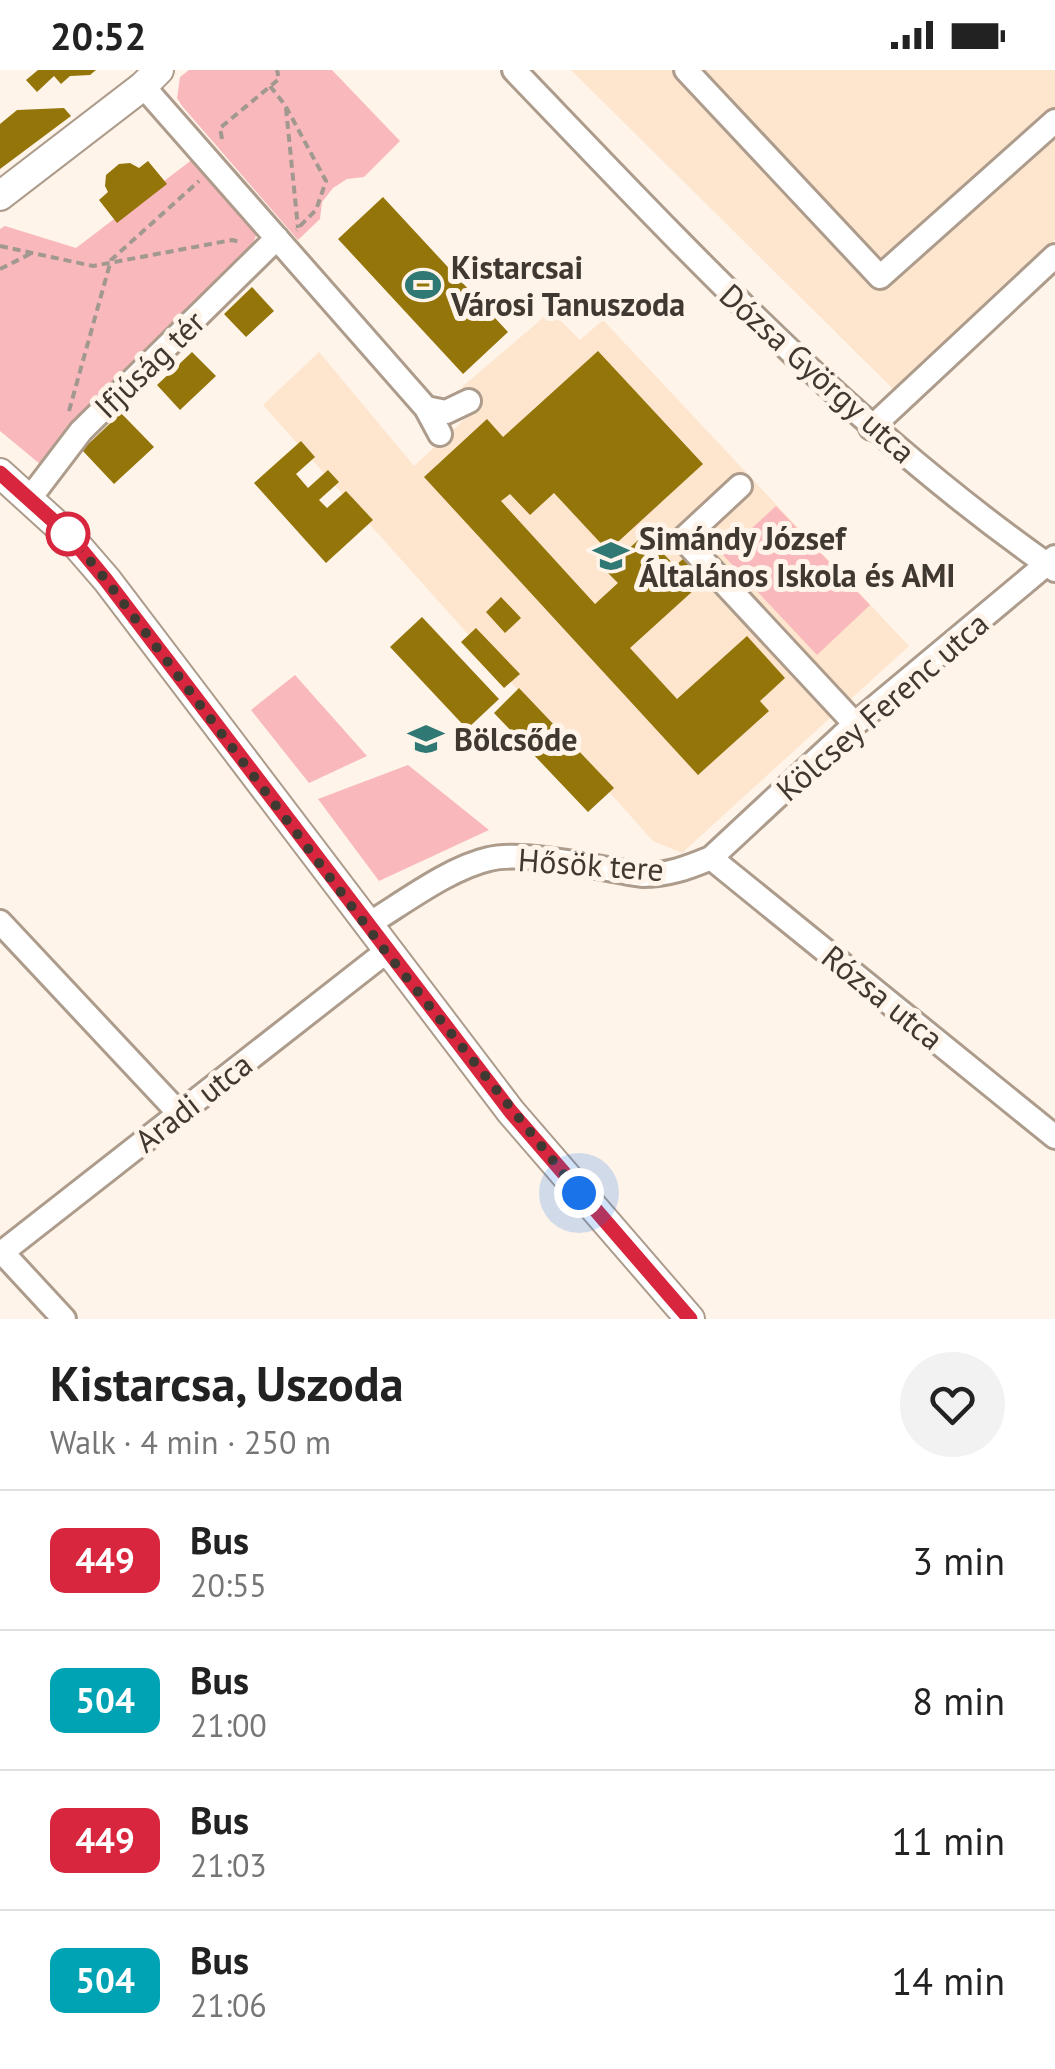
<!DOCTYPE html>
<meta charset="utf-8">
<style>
body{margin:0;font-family:"PT Sans",sans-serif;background:#f2f2f2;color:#222;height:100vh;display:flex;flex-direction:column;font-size:38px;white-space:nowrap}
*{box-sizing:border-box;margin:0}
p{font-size:32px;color:#767676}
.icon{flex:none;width:55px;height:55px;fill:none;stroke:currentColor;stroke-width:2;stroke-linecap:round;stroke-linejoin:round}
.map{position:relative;height:1249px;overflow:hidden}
.drawer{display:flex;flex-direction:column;background:#fff;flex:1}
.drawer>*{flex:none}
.badge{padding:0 20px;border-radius:15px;font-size:35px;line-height:65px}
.you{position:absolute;width:50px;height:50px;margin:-25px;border:8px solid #fff;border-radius:50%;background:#1a73e8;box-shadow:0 0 0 15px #1a73e833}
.map>.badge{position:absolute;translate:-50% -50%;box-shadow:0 0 0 5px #fff}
.round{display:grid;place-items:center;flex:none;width:105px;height:105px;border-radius:52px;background:#f2f2f2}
.headline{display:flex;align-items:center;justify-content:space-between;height:170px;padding:0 50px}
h1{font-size:48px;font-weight:800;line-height:75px}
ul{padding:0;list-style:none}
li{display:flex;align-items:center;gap:30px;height:140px;padding:0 50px;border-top:2px solid #e0e0e0}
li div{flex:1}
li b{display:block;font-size:38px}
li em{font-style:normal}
li .badge{min-width:110px;font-weight:700;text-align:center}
.status{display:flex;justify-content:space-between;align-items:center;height:70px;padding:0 50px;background:#fff;direction:ltr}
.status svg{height:28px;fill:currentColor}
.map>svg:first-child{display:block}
</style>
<div class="status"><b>20:52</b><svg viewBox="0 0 49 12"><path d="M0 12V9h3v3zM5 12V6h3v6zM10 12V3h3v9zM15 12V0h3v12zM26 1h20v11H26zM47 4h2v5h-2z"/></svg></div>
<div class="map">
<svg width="1055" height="1249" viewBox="0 0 1055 1249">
<rect width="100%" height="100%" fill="#fff4e9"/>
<path fill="#fde5ce" d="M571,0H1055V170L893,319Z
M551,241L580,270L603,250L909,576L682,783L653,771L263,335L319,282L414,396L480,335L462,317Z"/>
<path fill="#f9b8bc" d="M189,0H332L400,71L364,107L347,109L333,118L322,132L320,149L298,170L182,36L177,28L180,7Z
M193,89L257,163L246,192L40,394L0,361V159L5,156L76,178Z
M776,436L870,535L817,585L723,485Z
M295,605L367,686L309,713L251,640Z
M408,695L489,760L379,811L318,729Z"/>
<path fill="#94750a" d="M38,0H96L90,5L70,6L61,14L54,6L37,22L26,10Z
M64,38L71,46L0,99V54L17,40Z
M148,91L167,114L117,153L99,130L108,122L105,116L106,105L119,94L130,93L139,98Z
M383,127L508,262L463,304L338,169Z
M252,217L274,241L246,267L224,244Z
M598,281L703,394L608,481L554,423L530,445L510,424L501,431L595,534L618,513L605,500L645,464L675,496L684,488L705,510L630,578L677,629L747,566L785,608L760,631L769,641L698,705L424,407L487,349L503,367Z
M192,282L216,306L180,340L157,315Z
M121,343L154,377L114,414L82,380Z
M301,371L315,387L296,404L308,418L328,400L339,412L319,430L327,438L346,421L373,450L326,493L254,413Z
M501,527L521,548L505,563L486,542Z
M422,547L499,629L467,659L390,577Z
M476,558L520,604L504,618L461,572Z
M519,618L614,718L588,742L494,643Z"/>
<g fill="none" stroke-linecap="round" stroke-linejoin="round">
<defs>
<path id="minor" d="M514,0C686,179 850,357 1055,500
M686,0L880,207L1055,51
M143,16L426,338L440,364
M426,338L446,342L469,331
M871,358L1055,186
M740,416L683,469L855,654
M30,428L81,361L277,168
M711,788L1055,1067
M0,852L178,1042
M367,855C402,834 449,798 489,789C523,780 603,799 642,805C668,805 687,798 711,788L855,654L1055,487
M2,1182L64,1249
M0,1184L387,881"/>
<path id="major" d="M0,126L143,16L159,0
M0,403L68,465L107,510L511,1042L690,1249"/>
</defs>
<use href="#minor" stroke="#ad9c8c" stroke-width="28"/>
<use href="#major" stroke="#ad9c8c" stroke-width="32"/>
<path stroke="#a1988f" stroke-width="4" stroke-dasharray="8 5" stroke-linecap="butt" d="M270,16L285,35L326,111L316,140L296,160
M286,38L298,158
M222,69L220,58L279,9L277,0
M0,176L93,196L232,170L241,172
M0,199L32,183
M69,341L111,190L199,111"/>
<use href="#minor" stroke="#fff" stroke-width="22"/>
<use href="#major" stroke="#fff" stroke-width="28"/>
</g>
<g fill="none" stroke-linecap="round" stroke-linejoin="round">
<defs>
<path id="line" d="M0,403L68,464L106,510L511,1042L690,1249"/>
</defs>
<use href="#line" stroke="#fff" stroke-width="22"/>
<use href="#line" stroke="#d7263d" stroke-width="15"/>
<path stroke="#403932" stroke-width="10" stroke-dasharray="0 18" d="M68,464L106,510L386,882L579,1123"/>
</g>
<defs>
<symbol id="stadium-bare" viewBox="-9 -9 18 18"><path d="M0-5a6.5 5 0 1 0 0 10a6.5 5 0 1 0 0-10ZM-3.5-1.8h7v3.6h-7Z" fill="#307874" stroke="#fff4e9" stroke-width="2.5" paint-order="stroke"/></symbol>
<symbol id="school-bare" viewBox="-9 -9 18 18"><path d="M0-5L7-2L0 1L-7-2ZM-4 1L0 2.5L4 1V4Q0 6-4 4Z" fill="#307874" stroke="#fff4e9" stroke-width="2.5" paint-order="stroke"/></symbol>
</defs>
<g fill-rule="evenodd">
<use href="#stadium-bare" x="398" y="190" width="50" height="50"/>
<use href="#school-bare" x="586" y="461" width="50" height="50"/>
<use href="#school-bare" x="401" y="644" width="50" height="50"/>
</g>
<circle fill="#fff" stroke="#d7263d" stroke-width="5" cx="68" cy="464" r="20"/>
<g text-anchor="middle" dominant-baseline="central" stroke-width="10" stroke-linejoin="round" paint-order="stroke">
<g font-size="32" font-weight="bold" fill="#403932" stroke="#fff4e9" text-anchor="start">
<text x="451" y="197">Kistarcsai<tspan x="451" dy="37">Városi Tanuszoda</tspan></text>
<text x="639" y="468">Simándy József<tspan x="639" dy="37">Általános Iskola és AMI</tspan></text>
<text x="454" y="669">Bölcsőde</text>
</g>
<g font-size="32" fill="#403932" stroke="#fff4e9">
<text transform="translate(149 294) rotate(-44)">Ifjúság tér</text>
<text transform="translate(818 303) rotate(42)">Dózsa György utca</text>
<text transform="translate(882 636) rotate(-41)">Kölcsey Ferenc utca</text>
<text transform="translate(591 794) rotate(4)">Hősök tere</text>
<text transform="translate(883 927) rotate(39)">Rózsa utca</text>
<text transform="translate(193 1032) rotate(-38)">Aradi utca</text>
</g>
</g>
</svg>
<div class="you" style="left:579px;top:1123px"></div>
</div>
<section class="drawer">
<div class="headline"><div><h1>Kistarcsa, Uszoda</h1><p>Walk · 4 min · 250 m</p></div><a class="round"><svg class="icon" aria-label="heart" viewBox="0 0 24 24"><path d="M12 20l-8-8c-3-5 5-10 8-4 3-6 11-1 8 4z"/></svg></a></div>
<ul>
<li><span class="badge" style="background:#d7263d;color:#fff">449</span><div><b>Bus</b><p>20:55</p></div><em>3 min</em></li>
<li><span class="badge" style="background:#00a3b4;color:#fff">504</span><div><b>Bus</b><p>21:00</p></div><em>8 min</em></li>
<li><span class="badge" style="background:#d7263d;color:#fff">449</span><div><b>Bus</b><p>21:03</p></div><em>11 min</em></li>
<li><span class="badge" style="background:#00a3b4;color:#fff">504</span><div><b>Bus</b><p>21:06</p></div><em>14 min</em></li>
</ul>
</section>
